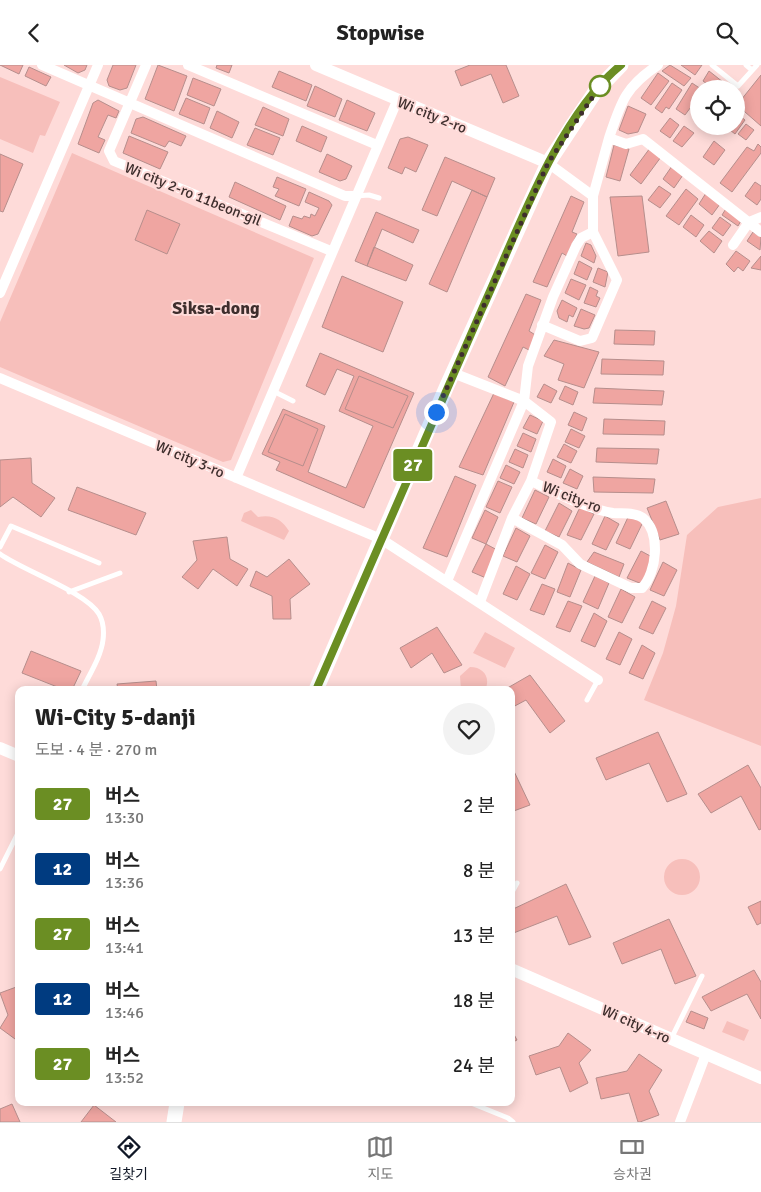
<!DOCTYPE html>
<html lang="ko">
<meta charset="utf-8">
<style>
body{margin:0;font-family:Signika,"Noto Sans KR",sans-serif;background:#f2f2f2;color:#222;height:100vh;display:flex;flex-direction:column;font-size:19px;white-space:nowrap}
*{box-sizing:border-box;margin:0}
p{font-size:16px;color:#767676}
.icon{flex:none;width:28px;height:28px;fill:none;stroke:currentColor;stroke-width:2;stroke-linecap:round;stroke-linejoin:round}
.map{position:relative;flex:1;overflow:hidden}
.details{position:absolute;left:15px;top:621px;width:500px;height:420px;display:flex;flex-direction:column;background:#fff;border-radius:10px;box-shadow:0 2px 12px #0003}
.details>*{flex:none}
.badge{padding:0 10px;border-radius:4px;font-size:18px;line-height:32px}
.tools{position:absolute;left:690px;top:15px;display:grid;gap:10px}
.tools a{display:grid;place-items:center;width:55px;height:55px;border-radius:50%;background:#fff;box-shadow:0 2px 12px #0003;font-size:25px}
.you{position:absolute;width:25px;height:25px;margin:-12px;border:4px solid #fff;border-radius:50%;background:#1a73e8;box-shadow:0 0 0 8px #1a73e833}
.map>.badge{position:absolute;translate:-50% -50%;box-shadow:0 0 0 2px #fff}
.round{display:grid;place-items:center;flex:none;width:52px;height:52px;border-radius:26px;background:#f2f2f2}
.headline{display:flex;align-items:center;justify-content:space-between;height:85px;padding:0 20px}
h1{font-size:24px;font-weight:700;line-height:38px}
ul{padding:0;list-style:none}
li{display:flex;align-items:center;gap:15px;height:65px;padding:0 20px}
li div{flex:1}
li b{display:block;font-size:19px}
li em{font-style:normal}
li .badge{min-width:55px;font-weight:700;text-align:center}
header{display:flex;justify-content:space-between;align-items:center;height:65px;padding:0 20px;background:#fff;font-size:22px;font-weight:700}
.tab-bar{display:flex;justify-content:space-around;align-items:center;height:70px;border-top:1px solid #e0e0e0;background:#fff;font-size:14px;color:#767676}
.tab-bar a{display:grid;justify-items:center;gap:2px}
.tab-bar .on{color:#111827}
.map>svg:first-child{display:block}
</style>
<header><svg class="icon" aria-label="back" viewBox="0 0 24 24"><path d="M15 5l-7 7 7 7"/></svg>Stopwise<svg class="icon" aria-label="search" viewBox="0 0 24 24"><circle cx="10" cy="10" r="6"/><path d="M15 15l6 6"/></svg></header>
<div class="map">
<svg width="761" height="1057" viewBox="0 0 761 1057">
<rect width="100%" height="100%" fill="#fedbd9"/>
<path fill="#f7bfbb" d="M0,12L60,37L45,71L40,70L33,88L0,74Z
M72,88L314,193L231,395L223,397L0,302V257Z
M761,433V681L644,635L663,588L676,541L687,470L718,442Z
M251,445L258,452C272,449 282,454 289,466L284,475L241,456L244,448Z
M485,567L515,583L505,603L473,588Z
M470,602C484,602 491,613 485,625H461L460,611Z
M664 812a18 18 0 1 1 36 0a18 18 0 1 1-36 0Z
M727,956L749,965L744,976L722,967Z"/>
<path fill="#efa5a1" stroke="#b68e8c" d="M0,0H23L19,9Z
M64,0H87L85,5L78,8Z
M113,0H136L127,23L120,25L109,21L107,15Z
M158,0L187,11L174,46L145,34Z
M217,0H232L229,8L216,3Z
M470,0H506L519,31L503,38L491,9L461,21L455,6Z
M670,0L691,13L684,21L662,6Z
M681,0H702L695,10Z
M29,2L51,12L46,21L25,11Z
M279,6L312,20L306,36L272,22Z
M709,6L728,21L726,24H714L703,16Z
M658,8L669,16L651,40L641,33Z
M761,10V61L737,40Z
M193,13L221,24L214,41L187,30Z
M672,18L682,25L669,44L666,42L662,48L655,43Z
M692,18L701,24H699V31L685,50L676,44Z
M315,21L342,34L335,52L307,41Z
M186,33L210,43L204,59L179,49Z
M98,35L119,46L116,53L108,50L98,72L105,75L99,88L78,79L93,38Z
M347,35L375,48L367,66L339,55Z
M628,41L646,49L638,67L628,69L619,65Z
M263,42L289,54L283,71L255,60Z
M217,46L239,57L232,73L210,63Z
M736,48L745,55L735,69L725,61H736Z
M143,52L186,71L181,81L169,76L165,82L131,68L136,54Z
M670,53L679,60L670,73L660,66Z
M746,59L754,65L746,75L738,69Z
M302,61L327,72L321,87L296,76Z
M684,61L694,68L682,82L673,76Z
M255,63L280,73L273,90L247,80Z
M129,71L168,87L160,104L123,88Z
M408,72L428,80L416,107L405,102L402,109L388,103L400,74Z
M714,76L725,85L714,100L703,92Z
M758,79L761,82V88L732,127L720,118L747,82L754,86Z
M614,80L629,84L620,116L606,112Z
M650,83L661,92L641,119L630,110Z
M0,89L23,99L3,147L0,146Z
M327,89L352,101L346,114L340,116L319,107Z
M445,92L495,113L487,132L452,116L437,151L422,145Z
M672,101L683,110L674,123L663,114Z
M277,112L306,124L299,141L275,131L279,124L273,122Z
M235,117L286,141L280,155L229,132Z
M755,117L761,121V134L757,140L745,131Z
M659,121L671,129L660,143L648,135Z
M686,124L698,134L679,160L666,151Z
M472,125L487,132L447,227L429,219Z
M309,127L329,136L332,140L318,169L312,171L289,161L293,151L302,154L304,151L310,153L311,149L315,151L319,143L305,137Z
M706,128L720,139L712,150L699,139Z
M571,131L584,137L572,167L577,169L567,191L562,188L547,222L533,217Z
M642,131L649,187L618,191L610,132Z
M727,142L742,154L738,161L722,150Z
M147,145L180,159L167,189L135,175Z
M376,147L419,165L413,178L382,164L367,201L355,196Z
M691,150L704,160L696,172L683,162Z
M720,152L731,160L723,171L712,163Z
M709,166L722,176L714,188L700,176Z
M753,167L761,172L760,185L747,176Z
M586,178L591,180L596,191L594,198L581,191Z
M374,182L413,200L406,216L367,201Z
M736,186L750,196L743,206L738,202L734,207L726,199Z
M761,191V205L751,203Z
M579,196L592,203L587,215L574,209Z
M598,203L608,207L605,222L593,217Z
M342,211L403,237L383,287L322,262Z
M571,214L586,220L579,235L565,228Z
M590,222L598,226L596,231L600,233L596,242L584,238Z
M526,229L541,235L529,266L537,271L529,285L523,282L505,321L488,312Z
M562,235L577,243L573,252L569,250L567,257L559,253L557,246Z
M581,244L595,250L589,263L584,264L574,261Z
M615,265L655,266L654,280L614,279Z
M554,275L599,287L584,323L558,315L564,299L544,291Z
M320,288L414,328L364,443L276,405L280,397L262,389L283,344L325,361L308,407L346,423L373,361L339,346L354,311L337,304L325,330L306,321Z
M602,294L664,296L663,310L601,309Z
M359,311L408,331L393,363L345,344Z
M544,319L557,326L551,338L537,332Z
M565,321L578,327L573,340L559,334Z
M595,323L664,326L662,340L593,338Z
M494,328L514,337L483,410L459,402Z
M574,347L587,353L582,366L568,360Z
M285,349L318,364L303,401L268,387Z
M530,350L543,356L537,369L523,363Z
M604,354L665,356L664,370L603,369Z
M571,364L585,371L579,383L565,377Z
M523,368L536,374L531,387L517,381Z
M564,379L577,386L571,398L557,392Z
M597,383L659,384L657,399L596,397Z
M515,384L528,390L523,403L509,397Z
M31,393L32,418L55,433L41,452L13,432L0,442V395Z
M553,394L566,401L561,413L547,407Z
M506,400L520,407L514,419L500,413Z
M570,404L583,411L577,424L563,418Z
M455,411L476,420L447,492L423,483Z
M593,412L655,414L653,428L594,427Z
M498,416L512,422L500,448L486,442Z
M77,422L146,448L136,470L68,445Z
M535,425L549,432L536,459L522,453Z
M666,436L679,469L660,475L647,443Z
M559,438L572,446L559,472L545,466Z
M580,442L594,449L581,475L567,470Z
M485,445L498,452L486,479L472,473Z
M629,450L643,457L630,484L616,478Z
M605,451L619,459L606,485L592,479Z
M516,463L530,471L517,497L503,491Z
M227,472L230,494L248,504L237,521L213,504L198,524L182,512L197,495L193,476Z
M486,479L499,486L486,513L472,507Z
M545,480L558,487L545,514L531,508Z
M641,486L654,493L642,519L627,513Z
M594,487L624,499L619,512L587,497Z
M289,494L310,519L290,534L291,554H273L272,531L250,521L256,506L267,512Z
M663,497L677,505L664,531L650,525Z
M568,498L581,505L570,532L557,527Z
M516,501L530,509L517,535L503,529Z
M595,511L609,518L598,544L583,537Z
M542,519L555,524L544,550L530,545Z
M621,524L635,532L622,558L608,552Z
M568,536L582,541L570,567L556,562Z
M652,536L666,543L653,569L639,563Z
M594,548L607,556L595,582L581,576Z
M437,562L462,600L444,608L432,588L411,603L400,583Z
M619,567L632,574L620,600L606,594Z
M642,580L655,588L643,614L629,608Z
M31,586L81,606L72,625H65L22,608Z
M530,610L565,656L550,668L526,635L511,643V625H504Z
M156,616L157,625H118L117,619Z
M658,667L687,729L667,737L649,698L606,715L596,693Z
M511,700L530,740L511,747Z
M748,700L761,723V764L759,765L741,731L711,748L698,729Z
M566,819L591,872L569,880L557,851L511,869V845Z
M761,836V858L757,860L748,842Z
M669,854L696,911L675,919L661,884L622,899L613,878Z
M754,905L761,917V954L747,929L711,946L702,932Z
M19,921V968L15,974L0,963L8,950L0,928Z
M691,946L708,953L704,964L686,957Z
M511,964L517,975L511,978Z
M568,968L591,985L579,998L588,1018L570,1027L560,1002L536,1010L529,991L559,981Z
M639,989L662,1005L649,1026L659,1050L640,1057H638L629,1028L601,1034L596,1013L627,1006Z
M12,1039L20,1057H0V1044Z
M94,1040L116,1057H81Z"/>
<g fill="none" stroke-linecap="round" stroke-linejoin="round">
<path stroke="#fff" stroke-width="5" d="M712,0L738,21L757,0
M746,0L752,5
M356,131L369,130L379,133
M273,326L293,336
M0,482L11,461L99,498
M0,489C24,506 86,527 99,549C103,556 104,567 103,575C101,592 89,610 82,625
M69,527L120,508
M587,635L598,615
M0,804L19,766
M511,829L517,818
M671,974L702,911
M471,1038L508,1053L513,1057"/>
<path stroke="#fff" stroke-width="10" d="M42,0L345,131H355
M146,0L109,86L114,96L331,186
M188,0L377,80
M609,73C621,37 625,22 658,0
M593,131L609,73L626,79L643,74L761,167
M733,180L749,157L761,152
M0,228L98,0
M542,260L580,276L592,273L617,215L593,167V131L548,98
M453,308L524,336L551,357L531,416L512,453L480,537
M0,313L381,474L598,615
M236,413L397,36
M512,453L562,480L580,499L631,523H642C657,507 661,468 643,453C635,447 622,449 613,448C584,443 557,428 531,416
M447,516L524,336L528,301L553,232L576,181L581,173L593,167
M680,1057L706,989"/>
<path stroke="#fff" stroke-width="12" d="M316,0L548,98
M0,683L19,691
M511,904L761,1013"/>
<path stroke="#fff" stroke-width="15" d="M316,625L446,323L548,98L595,27L621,0
M174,1057L177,1038"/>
</g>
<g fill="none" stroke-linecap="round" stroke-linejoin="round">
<defs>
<path id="line" d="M316,625C371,498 426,371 482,244C516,170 557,52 621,0"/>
</defs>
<use href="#line" stroke="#fff" stroke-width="11"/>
<use href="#line" stroke="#6b8e23" stroke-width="8"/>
<path stroke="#3e2e2d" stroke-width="5" stroke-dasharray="0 9" d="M436,347L548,98L600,21"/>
</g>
<circle fill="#fff" stroke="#6b8e23" stroke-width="2.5" cx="600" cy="21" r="10"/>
<g text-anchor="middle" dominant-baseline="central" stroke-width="4" stroke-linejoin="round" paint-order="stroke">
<g font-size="15" fill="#3e2e2d" stroke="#fedbd9">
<text transform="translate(432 50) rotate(22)">Wi city 2-ro</text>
<text transform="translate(193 129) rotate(22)">Wi city 2-ro 11beon-gil</text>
<text transform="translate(190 394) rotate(23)">Wi city 3-ro</text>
<text transform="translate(572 432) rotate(21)">Wi city-ro</text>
<text transform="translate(636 959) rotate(24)">Wi city 4-ro</text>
</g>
<g font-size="18" font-weight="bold" fill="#3e2e2d" stroke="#fedbd9">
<text x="216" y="243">Siksa-dong</text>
</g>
</g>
</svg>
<div class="tools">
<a><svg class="icon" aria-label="locate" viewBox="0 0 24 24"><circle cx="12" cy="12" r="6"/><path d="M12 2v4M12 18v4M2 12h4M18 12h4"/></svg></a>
</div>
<div class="you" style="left:436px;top:347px"></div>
<b class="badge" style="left:413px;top:400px;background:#6b8e23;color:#fff">27</b>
<section class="details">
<div class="headline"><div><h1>Wi-City 5-danji</h1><p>도보 · 4 분 · 270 m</p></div><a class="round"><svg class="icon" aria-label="heart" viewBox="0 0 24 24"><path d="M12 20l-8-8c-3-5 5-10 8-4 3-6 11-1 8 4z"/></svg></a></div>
<ul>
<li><span class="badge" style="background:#6b8e23;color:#fff">27</span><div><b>버스</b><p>13:30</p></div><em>2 분</em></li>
<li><span class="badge" style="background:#003b80;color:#fff">12</span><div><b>버스</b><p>13:36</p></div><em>8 분</em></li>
<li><span class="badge" style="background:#6b8e23;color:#fff">27</span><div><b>버스</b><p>13:41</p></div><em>13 분</em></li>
<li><span class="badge" style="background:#003b80;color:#fff">12</span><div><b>버스</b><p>13:46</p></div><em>18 분</em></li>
<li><span class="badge" style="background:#6b8e23;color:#fff">27</span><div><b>버스</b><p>13:52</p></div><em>24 분</em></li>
</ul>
</section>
</div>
<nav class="tab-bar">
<a class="on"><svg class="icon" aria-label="directions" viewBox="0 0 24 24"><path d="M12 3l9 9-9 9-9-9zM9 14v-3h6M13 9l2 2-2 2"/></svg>길찾기</a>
<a><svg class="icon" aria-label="map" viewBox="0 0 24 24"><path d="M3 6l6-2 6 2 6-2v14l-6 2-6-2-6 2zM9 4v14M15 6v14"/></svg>지도</a>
<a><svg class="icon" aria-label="tickets" viewBox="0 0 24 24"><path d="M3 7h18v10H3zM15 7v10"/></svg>승차권</a>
</nav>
